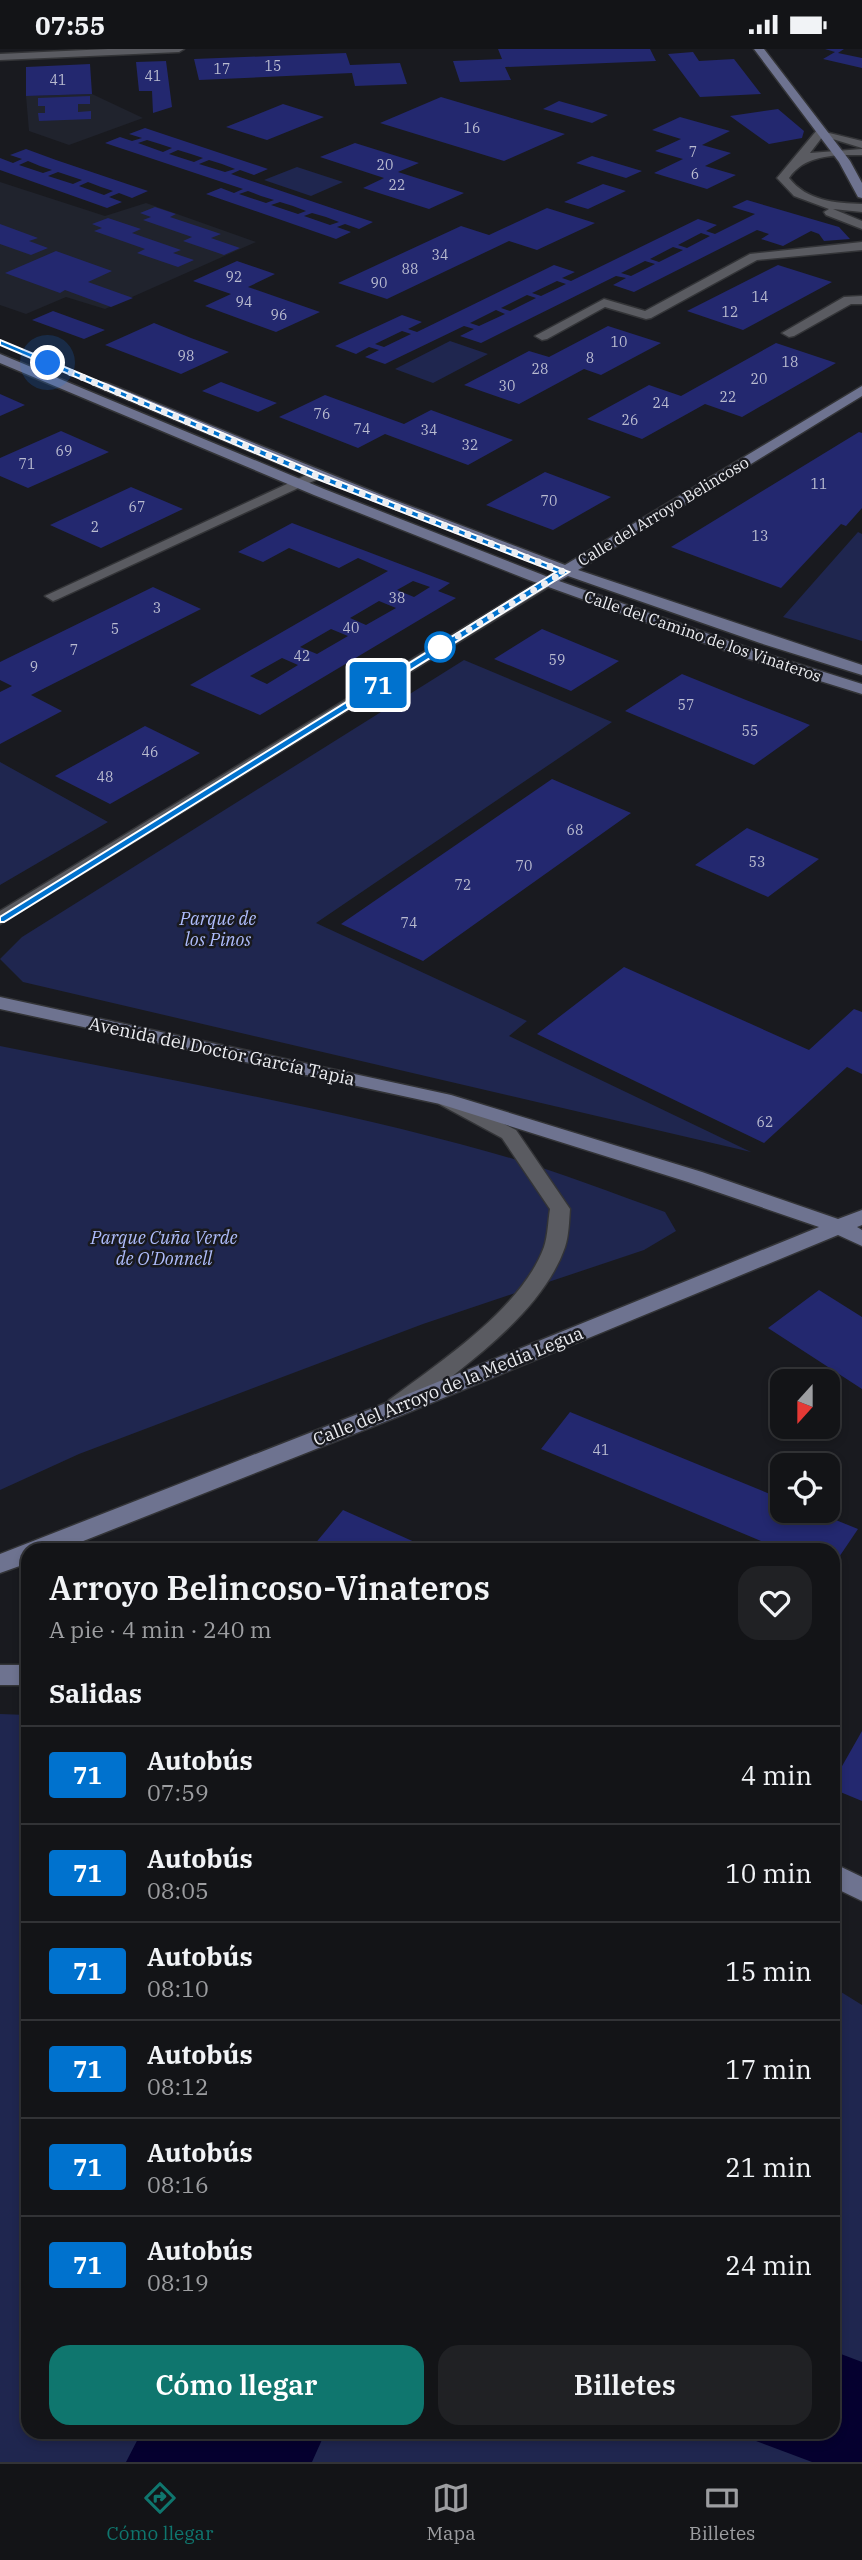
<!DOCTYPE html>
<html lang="es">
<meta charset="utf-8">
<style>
body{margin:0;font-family:"IBM Plex Serif",serif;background:#202124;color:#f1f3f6;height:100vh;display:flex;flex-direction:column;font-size:26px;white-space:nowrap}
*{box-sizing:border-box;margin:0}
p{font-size:23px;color:#9d9ea1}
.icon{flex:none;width:38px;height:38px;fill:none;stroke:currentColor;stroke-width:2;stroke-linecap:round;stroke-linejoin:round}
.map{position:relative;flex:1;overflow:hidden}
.drawer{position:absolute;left:21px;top:1494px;width:819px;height:896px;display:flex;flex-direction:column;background:#131417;border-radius:21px;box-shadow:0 4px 10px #0003,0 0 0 2px #323336}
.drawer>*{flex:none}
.badge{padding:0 14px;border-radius:5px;font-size:24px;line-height:46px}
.needle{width:46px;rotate:201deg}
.buttons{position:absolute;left:770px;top:1320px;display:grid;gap:14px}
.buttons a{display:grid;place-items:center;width:70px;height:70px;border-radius:14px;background:#131417;box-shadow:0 4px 10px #0003,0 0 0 2px #323336;font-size:35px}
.you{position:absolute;width:35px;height:35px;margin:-18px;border:5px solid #fff;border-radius:50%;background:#1a73e8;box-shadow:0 0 0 10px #1a73e833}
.map>.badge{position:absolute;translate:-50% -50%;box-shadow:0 0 0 4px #fff}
h2{padding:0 28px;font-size:26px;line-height:63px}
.round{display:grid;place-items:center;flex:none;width:74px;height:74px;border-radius:21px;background:#202124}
.headline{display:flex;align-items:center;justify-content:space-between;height:119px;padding:0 28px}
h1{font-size:33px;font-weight:600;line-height:52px}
.primary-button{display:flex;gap:14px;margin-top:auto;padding:14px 28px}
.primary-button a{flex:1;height:80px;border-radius:21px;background:#0f766e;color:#fff;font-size:28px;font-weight:600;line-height:80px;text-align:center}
.primary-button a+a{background:#202124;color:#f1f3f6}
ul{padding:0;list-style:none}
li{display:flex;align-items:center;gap:21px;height:98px;padding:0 28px;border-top:2px solid #323336}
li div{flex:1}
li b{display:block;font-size:26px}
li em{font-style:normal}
li .badge{min-width:77px;font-weight:700;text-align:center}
.status{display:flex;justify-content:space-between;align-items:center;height:49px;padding:0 35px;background:#131417;direction:ltr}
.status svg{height:19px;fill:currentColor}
.tabs{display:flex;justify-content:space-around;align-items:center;height:98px;border-top:2px solid #323336;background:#131417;font-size:19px;color:#9d9ea1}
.tabs a{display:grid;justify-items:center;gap:4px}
.tabs .selected{color:#0f766e}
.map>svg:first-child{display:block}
</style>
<div class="status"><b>07:55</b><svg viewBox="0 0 49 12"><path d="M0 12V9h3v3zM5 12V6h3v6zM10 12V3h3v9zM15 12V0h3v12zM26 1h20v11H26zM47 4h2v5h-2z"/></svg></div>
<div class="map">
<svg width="862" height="2413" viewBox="0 0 862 2413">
<rect width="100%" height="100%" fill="#191a1f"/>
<path fill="#20232d" d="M92,45L143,69L69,96L29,82L26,47Z
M0,133L105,167L146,154L256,193L105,260L66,248L26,265L0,256Z"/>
<path fill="#1f264f" d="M297,118L343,133L311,147L264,131Z
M450,292L488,305L433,334L395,320Z
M858,483L862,485V592L783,568Z
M464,611L612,673L316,874L527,972L509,987L751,1103L23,933L0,910L22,888Z
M0,713L108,773L0,836Z
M0,997C163,1030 329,1058 489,1103C549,1119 607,1142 665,1163L676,1182L644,1201L423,1275L79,1405L0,1441Z
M0,1665L28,1666V2384H833V1938L862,1956V2413H0Z"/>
<path fill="#05002f" d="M833,2302L862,2313V2413H812L735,2384H833Z
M141,2384H325L312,2413H126Z"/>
<path fill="#23286f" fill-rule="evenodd" d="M498,0H650L656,12L505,18L511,31L460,33L453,12L502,10Z
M825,0H844L838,4L862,9V19L823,10L835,3Z
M693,3L699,12L734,10L761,45L700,48L668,5Z
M346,4L350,16L400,14L407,35L355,37L352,24L199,31L194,10Z
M166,12L172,58L153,64L152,42H139L136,13Z
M90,15L92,45L26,47V18Z
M90,47V55H78V63L91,62V70L39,72L38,64H45V57H38V49Z
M441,48L565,85L504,112L380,74Z
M559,52L608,66L592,74L543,60Z
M283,55L324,68L267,91L226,78Z
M778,60L804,82L802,89L769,95L730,67Z
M680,68L730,82L702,96L731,104L705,117L736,126L707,140L654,124L683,110L655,102L681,90L652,81Z
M145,79L268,120L254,126L240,121L231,125L373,173L359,180L345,175L337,178L351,183L336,190L206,145L221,139L234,144L243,140L105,94L120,88L132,92L142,89L129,85ZM147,91L160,95L172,99L163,103L138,94ZM178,101L191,105L203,109L194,113L169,105ZM209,111L222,115L235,120L225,123L199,115ZM248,142L261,147L274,151L266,154L239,145ZM280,153L293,157L306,162L298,165L271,156ZM312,164L326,168L339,173L330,176L304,167Z
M355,94L419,114L398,123L464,144L429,160L363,139L384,129L320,108Z
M26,100L56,111L148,142L132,149L119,144L109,148L122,153L107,159L0,121V109L13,114L22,110L10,106ZM28,112L40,117L52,121L43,124L19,116ZM58,123L82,131L73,135L48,127ZM88,133L101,138L113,142L104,146L79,137Z
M592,107L642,122L626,129L576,114Z
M603,135L626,142L588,160L564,153Z
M747,151L839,178L850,190L824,192L819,185L811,182L783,197L761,190L769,185L757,181L634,243L613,236L626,229L616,227L481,294L460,287L474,280L464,277L385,315L365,308L379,301L369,298L356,305L335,297L402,266L422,273L408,280L417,283L554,216L575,223L562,229L571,232L698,170L717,176L706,182L715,185L755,165L732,158ZM701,184L710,187L687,199L678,196ZM673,198L683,201L659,213L650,210ZM645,212L655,215L631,227L621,224ZM557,232L566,235L541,247L532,244ZM527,246L536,249L510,262L501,259ZM496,261L505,265L479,277L470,274ZM402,282L411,285L384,298L375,295Z
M155,158L176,165L170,168L221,185L211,189L240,199L224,206L183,192L192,188L143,171L151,168L140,164Z
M547,159L595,174L537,201L509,192L387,250L338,234L461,177L489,186Z
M108,169L141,180L132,184L181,201L173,204L194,211L178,218L137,204L145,200L94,182L102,179L92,175Z
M0,175L38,189L29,192L48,199L31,206L0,195Z
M56,202L112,222L88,233L133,249L111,258L65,241L60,244L5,224Z
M237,212L275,225L248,238L320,263L276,283L205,257L231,245L193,232Z
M778,216L832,233L743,281L687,262Z
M53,262L105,281L84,290L32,271Z
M154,274L191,289L229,303L181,325L105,296Z
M608,277L661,294L601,326L584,320L519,355L464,336L529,302L549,308Z
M776,294L836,314L742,368L705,355L642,390L587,370L649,336L681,347Z
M221,333L277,354L258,363L202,342Z
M0,345L25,356L0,367Z
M325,346L404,375L431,361L513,391L468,416L385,385L358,399L279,368Z
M61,382L109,403L28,439L0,427V409Z
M859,383L862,384V459L846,477L841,475L781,539L671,498Z
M545,423L611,448L553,481L486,456Z
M131,438L183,460L101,499L50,476Z
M292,474L450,534L438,542L456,549L260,666L190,636L388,522L358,509L339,519L289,499L263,513L238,503ZM413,532L430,538L414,548L397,541ZM379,552L396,559L366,576L350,569ZM331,580L348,587L317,605L300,598ZM282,609L298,616L267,635L250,627Z
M153,538L201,560L31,646L62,662L0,695V643L12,637L0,631V613Z
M542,580L619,612L571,642L494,610Z
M682,625L746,651L810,676L754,716L625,662Z
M145,677L200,704L110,755L55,727Z
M552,730L631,764L423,912L341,875Z
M747,779L819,810L768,848L695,816Z
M624,918L809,1001L854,960L862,963V1025L847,1018L764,1094L537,985Z
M819,1241L862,1268V1340L768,1279Z
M570,1363L782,1450V1461H811L858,1480L833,1517V1502H785L541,1400Z
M343,1461L419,1495L435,1502H309Z
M862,1682V1752L833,1740V1733Z"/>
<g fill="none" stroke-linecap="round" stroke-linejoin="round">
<defs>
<path id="street" d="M108,0H184L179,3L0,11V5Z
M817,81L862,92V99L823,87L810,104L862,100V106C836,106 805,105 789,129C807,152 835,154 862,155V163L833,160L862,172V180L826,166L824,163L829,160L794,147L777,129Z
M862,193V201L757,211L651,269L646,270L605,258L547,290L542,291L535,287L604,250L645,262L750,205Z
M862,247V255H851L794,287L789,288L782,284L844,248Z
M315,422L322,426L320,429L58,550L53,552L45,547Z
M545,529L550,531L553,534L550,537L0,875V862Z
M446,1045L516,1081L570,1160C569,1172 569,1186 565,1198C542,1265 460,1321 405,1363L397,1365L389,1363L386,1357L389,1351C440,1313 522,1259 544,1198C548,1186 548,1172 550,1160L502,1089L439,1055L436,1051L439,1047Z"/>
<path id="secondary" d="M754,0H764L850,112L862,134V149L858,148L839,113Z
M0,305L324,440L548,528L555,522L285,417L95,337L102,333L107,334L389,449L565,516L862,337V347L578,521L862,616V626L760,594L568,527L559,532L757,602L862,635V645L746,609L529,531L314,446L0,314Z
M0,948L451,1046L702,1123L838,1170L862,1161V1176L857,1178L862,1181V1197L838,1186L402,1366L58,1502H28V1514L0,1524V1505L386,1354L819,1178L688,1133L440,1055L0,960Z
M0,1616H28V1636H0Z
M833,1814L862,1828V1852L833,1838Z"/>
</defs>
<use href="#street" stroke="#333437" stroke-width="3"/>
<use href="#secondary" stroke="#333437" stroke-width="3"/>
<use href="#street" fill="#5a5b61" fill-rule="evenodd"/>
<use href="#secondary" fill="#6e7390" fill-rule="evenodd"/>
</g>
<path fill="#0072ce" stroke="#fff" stroke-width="2" d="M0,291L318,424L569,523L4,873H0V868L556,523L312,428L0,296Z"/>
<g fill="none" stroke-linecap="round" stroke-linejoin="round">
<path stroke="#ecedf1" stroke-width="7" stroke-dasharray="0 12.6" d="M48,314L315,426L564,523L440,598"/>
</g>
<circle fill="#fff" stroke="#0072ce" stroke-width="3.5" cx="440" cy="598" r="14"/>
<g text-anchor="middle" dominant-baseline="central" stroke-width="5" stroke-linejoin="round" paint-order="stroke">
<g font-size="14" fill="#babcd0">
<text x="273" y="17">15</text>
<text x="222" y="20">17</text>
<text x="153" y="27">41</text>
<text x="58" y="31">41</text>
<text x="472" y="79">16</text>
<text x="693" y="103">7</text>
<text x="385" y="116">20</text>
<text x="695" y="125">6</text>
<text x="397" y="136">22</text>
<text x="440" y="206">34</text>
<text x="410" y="220">88</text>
<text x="234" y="228">92</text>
<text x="379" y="234">90</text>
<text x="760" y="248">14</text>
<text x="244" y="253">94</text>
<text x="730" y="263">12</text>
<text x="279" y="266">96</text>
<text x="619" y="293">10</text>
<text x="186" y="307">98</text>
<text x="590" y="309">8</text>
<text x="790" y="313">18</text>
<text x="540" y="320">28</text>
<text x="759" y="330">20</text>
<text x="507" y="337">30</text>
<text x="728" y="348">22</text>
<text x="661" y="354">24</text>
<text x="322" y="365">76</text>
<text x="630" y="371">26</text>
<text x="362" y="380">74</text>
<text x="429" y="381">34</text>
<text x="470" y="396">32</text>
<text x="64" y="402">69</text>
<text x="27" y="415">71</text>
<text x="819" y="435">11</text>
<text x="549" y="452">70</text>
<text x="137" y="458">67</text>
<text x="95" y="478">2</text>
<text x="760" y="487">13</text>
<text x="397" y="549">38</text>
<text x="157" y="559">3</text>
<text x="351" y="579">40</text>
<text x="115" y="580">5</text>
<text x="74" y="601">7</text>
<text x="302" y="607">42</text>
<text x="557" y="611">59</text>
<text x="34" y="618">9</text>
<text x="686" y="656">57</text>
<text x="750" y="682">55</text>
<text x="150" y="703">46</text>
<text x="105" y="728">48</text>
<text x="575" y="781">68</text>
<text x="757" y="813">53</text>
<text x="524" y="817">70</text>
<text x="463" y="836">72</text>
<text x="409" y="874">74</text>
<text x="765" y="1073">62</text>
<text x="601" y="1401">41</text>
</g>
<g font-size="16" fill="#ecedf1" stroke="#191a1f">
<text transform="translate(663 462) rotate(-31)">Calle del Arroyo Belincoso</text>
<text transform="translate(703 587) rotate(19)">Calle del Camino de los Vinateros</text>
</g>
<g font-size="18" font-style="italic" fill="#afbdfc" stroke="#191a1f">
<text x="218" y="869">Parque de<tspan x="218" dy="21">los Pinos</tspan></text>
<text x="164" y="1188">Parque Cuña Verde<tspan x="164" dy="21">de O'Donnell</tspan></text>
</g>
<g font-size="18" fill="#ecedf1" stroke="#191a1f">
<text transform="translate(222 1002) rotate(12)">Avenida del Doctor García Tapia</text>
<text transform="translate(448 1337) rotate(-22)">Calle del Arroyo de la Media Legua</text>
</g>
</g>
</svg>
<div class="buttons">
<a><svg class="needle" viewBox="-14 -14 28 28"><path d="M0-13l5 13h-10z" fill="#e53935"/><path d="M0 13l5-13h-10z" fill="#9d9ea1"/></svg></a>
<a><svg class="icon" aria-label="locate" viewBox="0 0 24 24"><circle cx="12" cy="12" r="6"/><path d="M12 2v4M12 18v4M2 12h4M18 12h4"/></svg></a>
</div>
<div class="you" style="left:48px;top:314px"></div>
<b class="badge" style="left:378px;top:636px;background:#0072ce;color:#fff">71</b>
<section class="drawer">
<div class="headline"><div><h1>Arroyo Belincoso-Vinateros</h1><p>A pie · 4 min · 240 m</p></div><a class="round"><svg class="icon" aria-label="heart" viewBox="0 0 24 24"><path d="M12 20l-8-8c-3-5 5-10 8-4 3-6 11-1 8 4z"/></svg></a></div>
<h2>Salidas</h2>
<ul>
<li><span class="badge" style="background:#0072ce;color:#fff">71</span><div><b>Autobús</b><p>07:59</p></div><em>4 min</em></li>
<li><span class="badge" style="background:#0072ce;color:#fff">71</span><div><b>Autobús</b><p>08:05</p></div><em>10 min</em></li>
<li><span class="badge" style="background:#0072ce;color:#fff">71</span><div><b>Autobús</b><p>08:10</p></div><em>15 min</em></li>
<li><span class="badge" style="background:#0072ce;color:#fff">71</span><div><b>Autobús</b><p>08:12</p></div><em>17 min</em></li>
<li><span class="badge" style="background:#0072ce;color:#fff">71</span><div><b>Autobús</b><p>08:16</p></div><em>21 min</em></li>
<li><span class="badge" style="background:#0072ce;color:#fff">71</span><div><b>Autobús</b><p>08:19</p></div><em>24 min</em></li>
</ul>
<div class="primary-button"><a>Cómo llegar</a><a>Billetes</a></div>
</section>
</div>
<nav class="tabs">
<a class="selected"><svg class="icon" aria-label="directions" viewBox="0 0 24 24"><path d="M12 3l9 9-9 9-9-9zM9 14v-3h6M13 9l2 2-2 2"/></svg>Cómo llegar</a>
<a><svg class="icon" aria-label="map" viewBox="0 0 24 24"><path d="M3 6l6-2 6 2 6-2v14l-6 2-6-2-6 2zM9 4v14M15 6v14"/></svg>Mapa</a>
<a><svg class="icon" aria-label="tickets" viewBox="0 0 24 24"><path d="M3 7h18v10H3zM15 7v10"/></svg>Billetes</a>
</nav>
